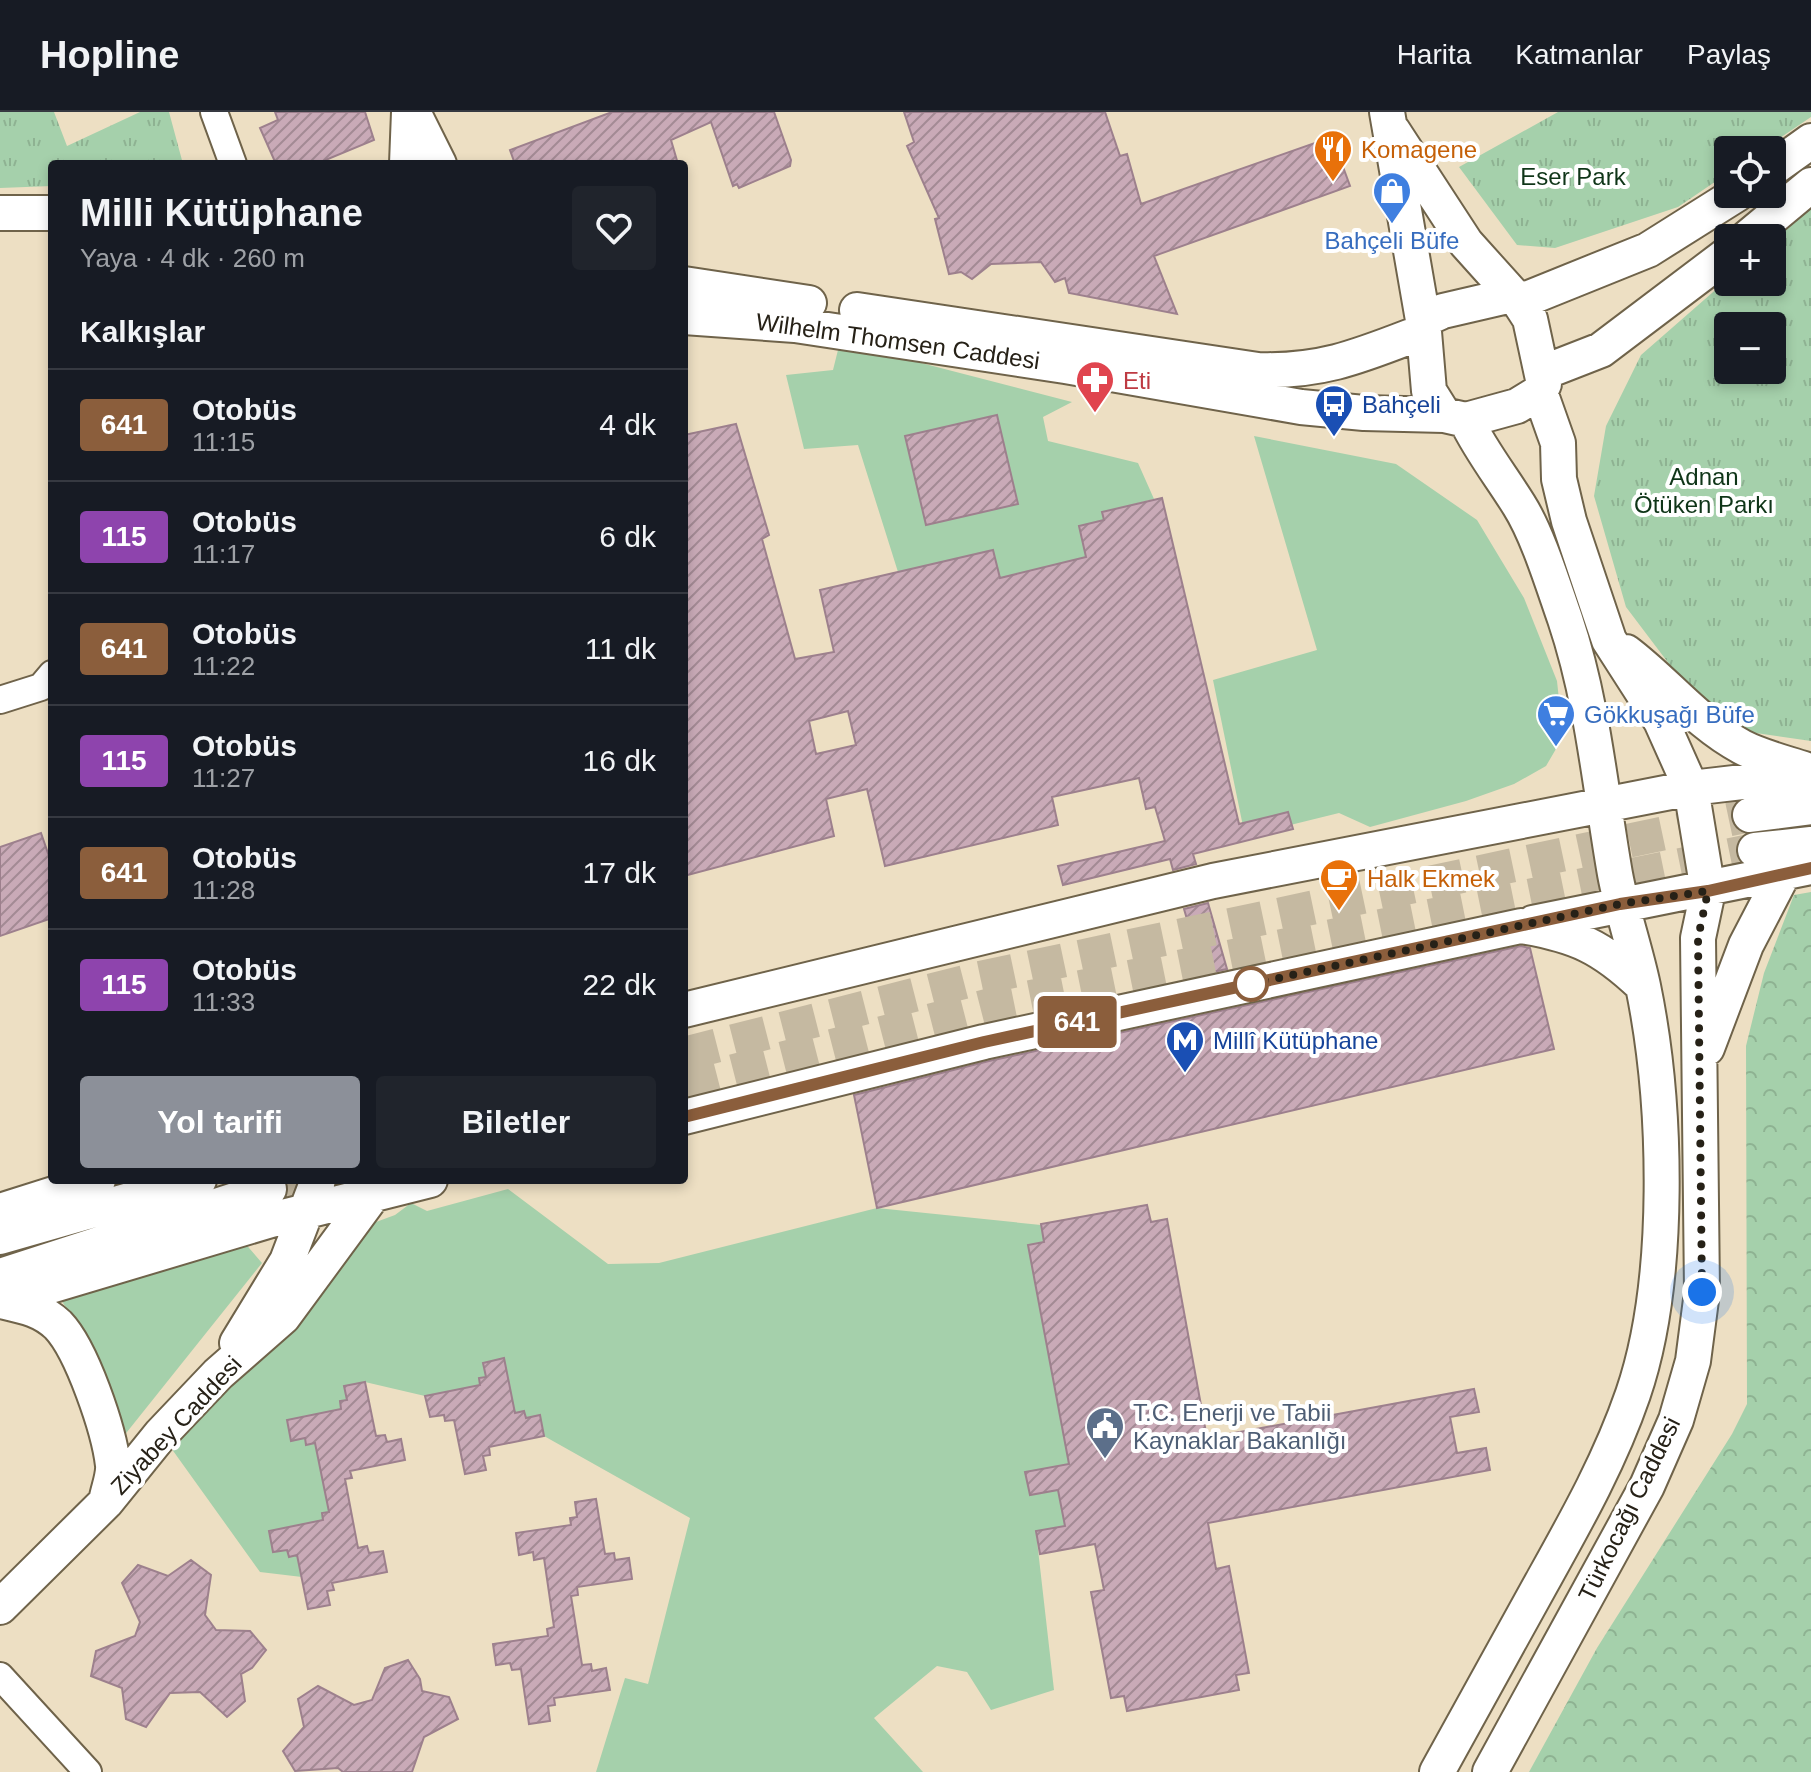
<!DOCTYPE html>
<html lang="tr">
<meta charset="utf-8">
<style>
body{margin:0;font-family:Helvetica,sans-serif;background:#20242c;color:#f1f3f6;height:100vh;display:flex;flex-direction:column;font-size:30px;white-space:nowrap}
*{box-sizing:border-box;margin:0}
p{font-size:26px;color:#9ea1a6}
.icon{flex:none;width:44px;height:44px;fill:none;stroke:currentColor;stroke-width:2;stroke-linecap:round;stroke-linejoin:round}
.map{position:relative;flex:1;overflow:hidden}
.side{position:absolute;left:48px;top:48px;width:640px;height:1024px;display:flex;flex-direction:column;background:#171b24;border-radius:8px;box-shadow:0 4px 12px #0003}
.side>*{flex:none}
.badge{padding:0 16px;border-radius:6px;font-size:28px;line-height:52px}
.buttons{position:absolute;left:1714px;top:24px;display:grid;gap:16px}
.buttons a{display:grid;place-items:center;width:72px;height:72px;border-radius:8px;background:#171b24;box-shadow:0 4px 12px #0003;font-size:40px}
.you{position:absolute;width:40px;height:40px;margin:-20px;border:6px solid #fff;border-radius:50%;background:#1a73e8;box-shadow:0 0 0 12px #1a73e833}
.map>.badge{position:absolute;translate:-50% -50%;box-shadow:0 0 0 4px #fff}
h2{padding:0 32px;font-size:30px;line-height:72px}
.round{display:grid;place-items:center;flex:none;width:84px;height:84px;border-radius:8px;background:#20242c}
.summary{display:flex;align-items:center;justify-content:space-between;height:136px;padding:0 32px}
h1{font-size:38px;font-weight:600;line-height:60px}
.action{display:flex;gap:16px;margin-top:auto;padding:16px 32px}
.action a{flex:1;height:92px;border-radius:8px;background:#8c9099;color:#fff;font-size:32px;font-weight:600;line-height:92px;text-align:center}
.action a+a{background:#20242c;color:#f1f3f6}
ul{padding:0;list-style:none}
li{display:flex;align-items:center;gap:24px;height:112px;padding:0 32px;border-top:2px solid #363941}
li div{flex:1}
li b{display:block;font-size:30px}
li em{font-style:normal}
li .badge{min-width:88px;font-weight:700;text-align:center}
header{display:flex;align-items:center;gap:48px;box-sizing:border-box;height:112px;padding:0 40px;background:#171b24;border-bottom:2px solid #363941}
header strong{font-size:38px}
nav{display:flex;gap:44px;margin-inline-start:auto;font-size:28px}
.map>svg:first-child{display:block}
</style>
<header>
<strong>Hopline</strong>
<nav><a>Harita</a><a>Katmanlar</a><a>Paylaş</a></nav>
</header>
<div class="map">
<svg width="1811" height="1660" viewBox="0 0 1811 1660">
<defs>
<pattern id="forest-crowns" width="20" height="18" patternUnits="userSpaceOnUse" patternTransform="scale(2)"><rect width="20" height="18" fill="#a5d0ab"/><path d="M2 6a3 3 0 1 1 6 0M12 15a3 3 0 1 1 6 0" fill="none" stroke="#8eb292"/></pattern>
<pattern id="park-tufts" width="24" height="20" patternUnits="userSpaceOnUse" patternTransform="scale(2)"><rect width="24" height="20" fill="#a5d0ab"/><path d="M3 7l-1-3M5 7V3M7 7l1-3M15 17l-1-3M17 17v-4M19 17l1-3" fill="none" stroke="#8eb292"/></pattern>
<pattern id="building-hatch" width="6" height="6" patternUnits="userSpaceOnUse" patternTransform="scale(2)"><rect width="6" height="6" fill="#c9aab7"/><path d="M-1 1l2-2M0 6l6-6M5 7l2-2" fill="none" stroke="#a38a94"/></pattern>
</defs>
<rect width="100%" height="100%" fill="#eddfc3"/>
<path fill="#a5d0ab" d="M840,230L1072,290L1043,305L1048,329L1138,351L1154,387L1102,400L1104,408L1079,414L1090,461L1061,451L1028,459L1006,492L993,438L898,460L858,333L804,337L786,263L833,258Z
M1254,324L1396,352L1477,408L1524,486L1557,569L1563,625L1546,654L1514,672L1466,689L1370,715L1339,701L1245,724L1213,568L1317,538Z
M508,1077L608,1152L659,1151L877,1096L1041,1113L1044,1130L1028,1133L1069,1352L1025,1360L1030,1383L1058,1378L1065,1414L1036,1420L1054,1578L991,1598L967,1560L937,1554L874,1606L923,1660H596L625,1566L648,1572L690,1406L544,1324L540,1304L526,1306L524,1299L515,1301L504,1246L483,1251L486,1265L479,1266L480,1273L425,1284L365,1270L345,1274L347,1288L341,1297L287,1308L291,1329L305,1326L307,1333L315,1331L329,1400L322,1401L323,1408L269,1420L273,1440L287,1438L289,1444L297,1443L302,1465L260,1460L161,1322L218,1247L376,1110L395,1103L411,1091L427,1099Z
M243,1129L262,1151L123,1325L93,1238L58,1183Z"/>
<path fill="url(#forest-crowns)" d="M1811,780V1660H1529L1597,1536L1732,1322L1747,1292L1746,934L1764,861L1794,783Z"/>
<path fill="url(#park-tufts)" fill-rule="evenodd" d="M0,0H54L67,34L140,0H169L183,52H52V74L0,76Z
M1558,0H1811V5L1762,38H1728V61L1678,95L1555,136L1517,133L1459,55Z
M1811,95V629L1742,619L1685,573L1626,495L1594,384L1606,314L1641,243L1728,167L1772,170V129ZM1728,214H1772V258H1728Z"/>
<path fill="url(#building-hatch)" stroke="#9d808d" stroke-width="2" fill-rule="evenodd" d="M275,0H365L374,28L316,52H276L260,16L278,8Z
M612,0H774L791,48L790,54L739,76L737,72L733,74L711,10L671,28L678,52H515L510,38Z
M904,0H1105L1120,44L1127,42L1141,92L1332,25L1350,74L1154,144L1177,202L1069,181L1065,166L1055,170L1041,150L991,152L972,167L961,160L949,162L935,107L939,106L907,34L914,30Z
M997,303L1018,392L926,413L905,324Z
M736,312L769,423L762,427L795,547L834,540L820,478L993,438L1000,466L1086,445L1079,414L1104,408L1102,400L1162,386L1239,712L1288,700L1293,717L1193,742L1196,752L1173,758L1170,747L1063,773L1058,754L1165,729L1155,695L1146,697L1139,666L1052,685L1058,713L885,754L867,677L826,687L834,724L684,764V323ZM848,599L856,633L816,642L809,609Z
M41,721L52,753V806L0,824V735Z
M1208,791L1227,857L1203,862L1184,797Z
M1521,834L1530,836L1554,937L877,1096L854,983L989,949Z
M1147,1093L1151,1110L1167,1107L1207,1326L1474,1277L1479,1300L1450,1305L1457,1341L1486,1336L1490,1358L1208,1411L1216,1457L1229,1454L1249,1561L1236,1563L1239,1578L1127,1599L1124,1584L1111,1586L1091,1480L1104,1478L1095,1432L1040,1442L1036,1419L1065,1414L1058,1378L1030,1383L1025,1360L1069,1352L1028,1133L1044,1130L1041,1112Z
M504,1246L515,1301L524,1299L526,1306L540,1303L544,1324L489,1335L490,1343L483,1344L486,1358L465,1362L454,1308L445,1309L444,1303L430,1305L425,1284L480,1273L479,1266L486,1265L483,1251Z
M365,1270L376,1324L385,1323L387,1330L401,1327L405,1348L350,1359L352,1366L345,1367L358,1436L367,1434L369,1441L383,1439L387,1460L332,1471L334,1478L327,1479L330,1493L308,1497L297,1443L289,1445L287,1438L273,1440L269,1419L323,1408L322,1401L329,1400L315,1331L306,1333L305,1326L291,1329L287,1308L341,1297L340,1289L347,1288L344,1274Z
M596,1387L605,1442L614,1441L615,1448L629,1446L632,1467L577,1475L578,1483L571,1484L582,1553L591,1552L592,1559L606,1556L610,1578L554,1586L555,1593L548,1594L550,1609L529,1612L521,1557L512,1558L510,1551L496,1553L493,1532L548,1524L547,1517L554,1515L544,1446L534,1448L533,1440L519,1443L516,1421L571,1413L570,1406L577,1405L575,1390Z
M191,1448L211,1463L205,1503L216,1518L250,1519L266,1538L252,1556L241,1562L245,1589L227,1605L200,1580L170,1581L146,1615L126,1607L122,1576L91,1564L96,1539L135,1524L140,1510L122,1471L138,1453L168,1464Z
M408,1548L420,1567L422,1579L449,1585L458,1607L424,1625L412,1660H343L338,1656L295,1659L283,1639L304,1615L298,1587L318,1574L354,1593L372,1588L385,1556Z"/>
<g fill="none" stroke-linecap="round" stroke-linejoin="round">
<path stroke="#c5b9a1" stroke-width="34" stroke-dasharray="34 17" stroke-linecap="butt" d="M684,942L980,866L1750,703
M684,972L987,894L1755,738
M269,1077L307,1068"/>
<defs>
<path id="minor" d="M214,0L233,52
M0,588L41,575L52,562
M0,1564L88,1660"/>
<path id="major" d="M413,0L439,52
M1387,0L1423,208L1429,279L1444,303L1466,308L1517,294L1540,280L1544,272L1530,207L1519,190L1466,131L1393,19
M407,52L409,0
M1772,57L1811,29
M0,101H52
M1747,126L1811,73
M684,172L809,191
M1519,190L1648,138L1737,82
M857,198L1258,258C1324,260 1362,243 1422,220
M684,205L795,213L1065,254L1301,295L1364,301L1444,303
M1423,208L1443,199L1512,183
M1542,261L1601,238L1728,142
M1626,540C1666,570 1697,611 1742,635C1761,645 1786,651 1807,658
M1750,703L1811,695
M1755,738L1811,732
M1533,811L1811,755
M684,898L1213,769L1691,676L1811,662
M1707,936L1746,833L1784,760
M684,1005L984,930L1521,814C1576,823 1602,835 1642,873
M0,1099L98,1068
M0,1125L199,1068
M0,1164L269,1077
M0,1189L271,1108L430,1068
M1,1189C23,1194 41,1197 58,1213C82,1238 109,1318 113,1353C114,1364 108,1378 106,1390
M237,1231L287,1149L318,1068
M0,1495L106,1390L161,1322L218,1262L283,1205L372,1084
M1437,1660C1472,1597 1507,1534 1542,1470C1576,1409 1610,1349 1633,1282C1672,1168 1667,991 1643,874C1635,836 1622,800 1615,762C1600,676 1593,590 1565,507C1553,473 1538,423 1519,393C1501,364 1481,339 1466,308
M1490,1660L1647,1374L1676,1308L1693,1249L1702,1180L1698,826L1708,779L1691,676L1661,609L1609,528L1569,409L1559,367L1558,331L1540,280"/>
</defs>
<use href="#minor" stroke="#6f634a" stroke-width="30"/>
<use href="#major" stroke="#6f634a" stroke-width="38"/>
<use href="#minor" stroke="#fff" stroke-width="26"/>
<use href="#major" stroke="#fff" stroke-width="34"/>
</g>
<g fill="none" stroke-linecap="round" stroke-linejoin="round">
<defs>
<path id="line" d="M684,1005L984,930L1620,792L1708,779L1811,756"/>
</defs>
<use href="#line" stroke="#fff" stroke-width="18"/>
<use href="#line" stroke="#8b5e3c" stroke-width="12"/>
<path stroke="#262117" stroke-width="8" stroke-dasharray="0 14.4" d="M1251,872L1620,792L1708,779L1698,826L1702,1180"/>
</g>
<defs>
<symbol id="restaurant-pin" viewBox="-11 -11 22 30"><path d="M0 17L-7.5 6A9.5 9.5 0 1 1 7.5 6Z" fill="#e8710a" stroke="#fff"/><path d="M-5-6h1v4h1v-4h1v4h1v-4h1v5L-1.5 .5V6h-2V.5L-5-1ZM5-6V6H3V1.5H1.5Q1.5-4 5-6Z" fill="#fff"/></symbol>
<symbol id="shop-pin" viewBox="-11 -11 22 30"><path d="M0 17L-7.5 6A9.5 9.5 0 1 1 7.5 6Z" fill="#3f7fe0" stroke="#fff"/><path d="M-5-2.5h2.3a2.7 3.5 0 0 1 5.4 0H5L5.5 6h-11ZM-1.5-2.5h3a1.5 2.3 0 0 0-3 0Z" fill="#fff"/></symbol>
<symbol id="pharmacy-pin" viewBox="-11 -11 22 30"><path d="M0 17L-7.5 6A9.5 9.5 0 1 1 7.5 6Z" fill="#e0444e" stroke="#fff"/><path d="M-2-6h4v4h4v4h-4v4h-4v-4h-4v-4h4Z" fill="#fff"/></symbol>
<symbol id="bus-pin" viewBox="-11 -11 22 30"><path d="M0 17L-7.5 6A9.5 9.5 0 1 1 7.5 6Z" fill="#1a4fb4" stroke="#fff"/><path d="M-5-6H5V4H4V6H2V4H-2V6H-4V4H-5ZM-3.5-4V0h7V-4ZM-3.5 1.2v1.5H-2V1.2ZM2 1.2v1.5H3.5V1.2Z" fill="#fff"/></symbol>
<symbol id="supermarket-pin" viewBox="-11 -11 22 30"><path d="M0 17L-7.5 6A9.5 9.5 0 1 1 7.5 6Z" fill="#3f7fe0" stroke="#fff"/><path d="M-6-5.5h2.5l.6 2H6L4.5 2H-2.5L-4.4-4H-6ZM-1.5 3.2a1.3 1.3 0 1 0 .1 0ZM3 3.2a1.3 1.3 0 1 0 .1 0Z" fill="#fff"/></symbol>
<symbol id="cafe-pin" viewBox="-11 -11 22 30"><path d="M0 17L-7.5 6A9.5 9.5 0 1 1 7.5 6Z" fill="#e8710a" stroke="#fff"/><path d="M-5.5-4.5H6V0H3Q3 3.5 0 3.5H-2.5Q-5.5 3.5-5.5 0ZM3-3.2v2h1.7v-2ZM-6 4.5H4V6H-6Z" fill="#fff"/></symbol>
<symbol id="metro-pin" viewBox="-11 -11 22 30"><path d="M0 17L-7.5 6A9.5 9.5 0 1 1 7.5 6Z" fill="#1a4fb4" stroke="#fff"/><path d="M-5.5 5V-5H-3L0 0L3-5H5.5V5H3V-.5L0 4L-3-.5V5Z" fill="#fff"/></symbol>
<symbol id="civic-pin" viewBox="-11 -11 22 30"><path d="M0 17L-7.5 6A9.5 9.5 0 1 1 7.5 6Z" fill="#5c6f8a" stroke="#fff"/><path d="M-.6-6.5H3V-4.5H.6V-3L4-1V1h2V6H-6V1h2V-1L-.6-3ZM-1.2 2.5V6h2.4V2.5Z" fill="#fff"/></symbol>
</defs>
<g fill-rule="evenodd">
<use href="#restaurant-pin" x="1311" y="15" width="44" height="60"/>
<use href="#shop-pin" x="1370" y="57" width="44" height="60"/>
<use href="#pharmacy-pin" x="1073" y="246" width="44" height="60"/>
<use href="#bus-pin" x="1312" y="270" width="44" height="60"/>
<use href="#supermarket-pin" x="1534" y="580" width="44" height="60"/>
<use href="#cafe-pin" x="1317" y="744" width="44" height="60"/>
<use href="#metro-pin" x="1163" y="906" width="44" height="60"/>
<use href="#civic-pin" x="1083" y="1292" width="44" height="60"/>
</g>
<circle fill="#fff" stroke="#8b5e3c" stroke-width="4" cx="1251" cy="872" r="16"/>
<g text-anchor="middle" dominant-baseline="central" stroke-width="8" stroke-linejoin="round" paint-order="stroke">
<g font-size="24" fill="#c56008" stroke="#fff" text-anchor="start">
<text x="1361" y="37">Komagene</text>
<text x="1367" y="766">Halk Ekmek</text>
</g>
<g font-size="24" fill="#0f3518" stroke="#fff">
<text x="1573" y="64">Eser Park</text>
<text x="1704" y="364">Adnan<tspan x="1704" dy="28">Ötüken Parkı</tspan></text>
</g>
<g font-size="24" fill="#366cbe" stroke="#fff">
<text x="1392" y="128">Bahçeli Büfe</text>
<text x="1584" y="602" text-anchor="start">Gökkuşağı Büfe</text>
</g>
<g font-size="24" fill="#262117" stroke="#fff">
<text transform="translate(898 229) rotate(8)">Wilhelm Thomsen Caddesi</text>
<text transform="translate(176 1313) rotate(-47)">Ziyabey Caddesi</text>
<text transform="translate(1629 1397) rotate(-64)">Türkocağı Caddesi</text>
</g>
<g font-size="24" fill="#be3a42" stroke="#fff" text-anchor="start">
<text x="1123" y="268">Eti</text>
</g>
<g font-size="24" fill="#164399" stroke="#fff" text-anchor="start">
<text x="1362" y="292">Bahçeli</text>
<text x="1213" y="928">Millî Kütüphane</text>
</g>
<g font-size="24" fill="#4e5e75" stroke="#fff" text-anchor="start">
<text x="1133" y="1300">T.C. Enerji ve Tabii<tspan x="1133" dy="28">Kaynaklar Bakanlığı</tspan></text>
</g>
</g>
</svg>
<div class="buttons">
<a><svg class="icon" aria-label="locate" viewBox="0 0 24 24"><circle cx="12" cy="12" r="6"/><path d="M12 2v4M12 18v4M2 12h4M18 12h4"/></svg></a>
<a>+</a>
<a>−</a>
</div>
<div class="you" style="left:1702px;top:1180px"></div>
<b class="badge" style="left:1077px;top:910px;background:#8b5e3c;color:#fff">641</b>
<section class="side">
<div class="summary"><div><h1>Milli Kütüphane</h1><p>Yaya · 4 dk · 260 m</p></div><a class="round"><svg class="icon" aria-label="heart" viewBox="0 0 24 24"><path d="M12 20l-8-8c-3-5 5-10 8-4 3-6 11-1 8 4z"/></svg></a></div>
<h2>Kalkışlar</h2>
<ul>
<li><span class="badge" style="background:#8b5e3c;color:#fff">641</span><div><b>Otobüs</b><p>11:15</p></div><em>4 dk</em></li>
<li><span class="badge" style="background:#8e44ad;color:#fff">115</span><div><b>Otobüs</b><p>11:17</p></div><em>6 dk</em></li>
<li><span class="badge" style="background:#8b5e3c;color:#fff">641</span><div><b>Otobüs</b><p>11:22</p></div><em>11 dk</em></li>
<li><span class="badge" style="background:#8e44ad;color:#fff">115</span><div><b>Otobüs</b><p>11:27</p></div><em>16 dk</em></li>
<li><span class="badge" style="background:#8b5e3c;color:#fff">641</span><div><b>Otobüs</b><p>11:28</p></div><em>17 dk</em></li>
<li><span class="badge" style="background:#8e44ad;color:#fff">115</span><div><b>Otobüs</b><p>11:33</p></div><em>22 dk</em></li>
</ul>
<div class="action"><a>Yol tarifi</a><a>Biletler</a></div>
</section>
</div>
